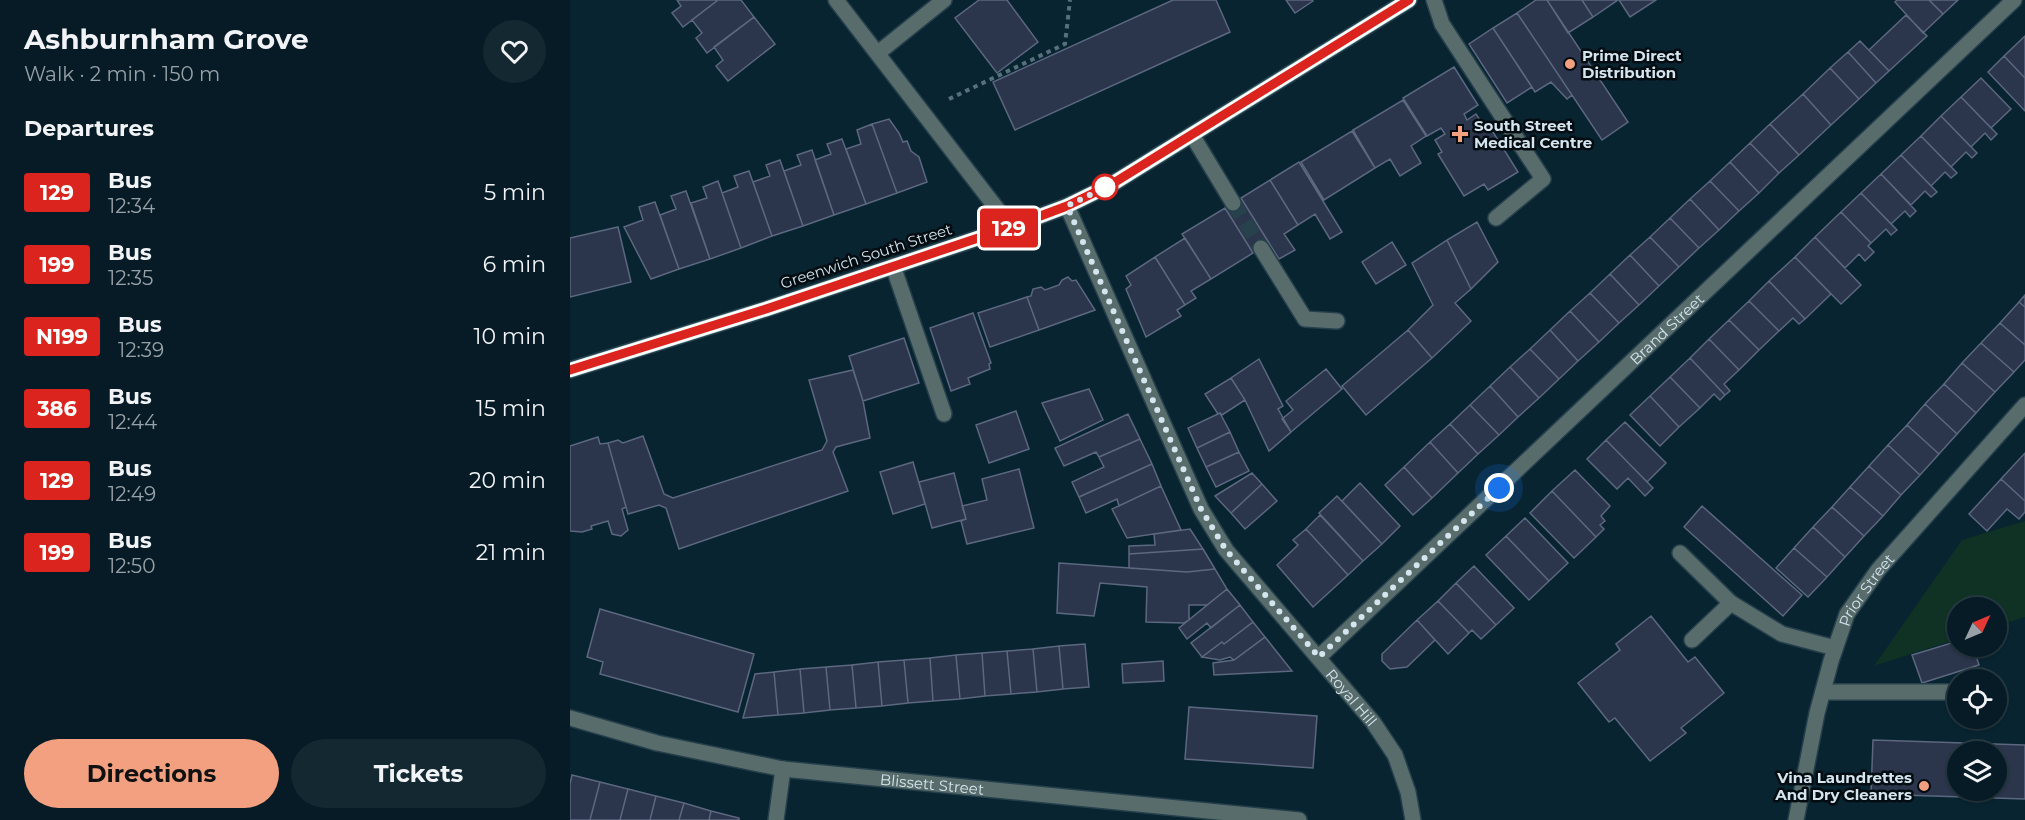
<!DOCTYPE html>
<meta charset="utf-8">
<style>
body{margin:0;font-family:Montserrat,sans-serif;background:#142832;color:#f1f3f6;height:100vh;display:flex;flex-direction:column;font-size:22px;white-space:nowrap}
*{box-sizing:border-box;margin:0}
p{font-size:20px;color:#98a1a7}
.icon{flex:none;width:33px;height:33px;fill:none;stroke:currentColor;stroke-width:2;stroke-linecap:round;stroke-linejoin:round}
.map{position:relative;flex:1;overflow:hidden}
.details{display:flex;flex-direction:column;background:#061b25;width:570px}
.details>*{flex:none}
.badge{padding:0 12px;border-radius:4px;font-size:21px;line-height:39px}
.needle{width:39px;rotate:46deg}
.fabs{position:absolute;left:1377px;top:597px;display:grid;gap:12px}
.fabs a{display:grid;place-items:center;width:60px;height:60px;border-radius:50%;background:#061b25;box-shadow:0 2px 4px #0004,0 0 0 2px #273942;font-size:30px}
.you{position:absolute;width:30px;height:30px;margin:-15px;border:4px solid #fff;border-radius:50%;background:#1a73e8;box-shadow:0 0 0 9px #1a73e833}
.map>.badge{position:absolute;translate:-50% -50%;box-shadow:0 0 0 3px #fff}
h2{padding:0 24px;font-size:22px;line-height:54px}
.round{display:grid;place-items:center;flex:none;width:63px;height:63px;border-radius:32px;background:#142832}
.head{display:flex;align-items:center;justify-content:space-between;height:102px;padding:0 24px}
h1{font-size:28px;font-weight:700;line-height:45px}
.primary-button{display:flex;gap:12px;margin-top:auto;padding:12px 24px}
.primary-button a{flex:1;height:69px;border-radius:36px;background:#f2a07f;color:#111;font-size:24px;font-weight:700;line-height:69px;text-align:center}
.primary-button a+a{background:#142832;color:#f1f3f6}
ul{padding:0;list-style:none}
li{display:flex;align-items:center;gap:18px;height:72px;padding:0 24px}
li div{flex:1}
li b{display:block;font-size:22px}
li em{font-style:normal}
li .badge{min-width:66px;font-weight:700;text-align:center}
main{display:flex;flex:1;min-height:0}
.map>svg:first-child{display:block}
</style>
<main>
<section class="details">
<div class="head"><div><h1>Ashburnham Grove</h1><p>Walk · 2 min · 150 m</p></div><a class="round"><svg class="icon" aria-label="heart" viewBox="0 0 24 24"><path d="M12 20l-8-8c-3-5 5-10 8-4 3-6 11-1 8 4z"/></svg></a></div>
<h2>Departures</h2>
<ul>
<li><span class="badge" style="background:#dc241f;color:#fff">129</span><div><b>Bus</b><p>12:34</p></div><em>5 min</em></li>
<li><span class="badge" style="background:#dc241f;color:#fff">199</span><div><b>Bus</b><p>12:35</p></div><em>6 min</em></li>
<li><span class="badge" style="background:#dc241f;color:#fff">N199</span><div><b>Bus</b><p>12:39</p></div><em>10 min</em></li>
<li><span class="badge" style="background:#dc241f;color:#fff">386</span><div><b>Bus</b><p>12:44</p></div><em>15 min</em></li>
<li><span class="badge" style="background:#dc241f;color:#fff">129</span><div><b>Bus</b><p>12:49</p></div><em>20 min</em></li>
<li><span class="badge" style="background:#dc241f;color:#fff">199</span><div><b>Bus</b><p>12:50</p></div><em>21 min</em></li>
</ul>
<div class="primary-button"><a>Directions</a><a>Tickets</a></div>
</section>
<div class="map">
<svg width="1455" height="820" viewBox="0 0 1455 820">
<rect width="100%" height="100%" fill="#082431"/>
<path fill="#0f3224" d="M1455,521V617L1427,626L1426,608H1388L1387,639L1304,666L1392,540Z"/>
<path fill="#2b354b" stroke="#5c6780" stroke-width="1.5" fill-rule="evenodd" d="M107,0H148L113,27L102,13L111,6Z
M148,0H171L184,17L137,53L126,38L132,33L122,20Z
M409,0H437L468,42L427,73L385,18Z
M603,0H646L660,32L445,130L423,82Z
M716,0H742L743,1L725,13Z
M966,0H977L1058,122L1032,140L947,13Z
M977,0H1012L1023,17L998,33Z
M1012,0H1048L1023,17Z
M1049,0H1086L1060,17Z
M1327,0H1359L1373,14L1353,33L1325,2Z
M1359,0H1388L1373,14Z
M947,13L1002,95L997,99L981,82L965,92L923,28Z
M1336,15L1357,36L1319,71L1299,50Z
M184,17L205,44L158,81L146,66L153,60L144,47Z
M923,28L962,87L937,103L899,44Z
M1455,36V78L1434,56Z
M1290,41L1319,71L1306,83L1278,52Z
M1278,52L1306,83L1289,99L1260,68Z
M1434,56L1455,78V111L1418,72Z
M884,67L908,105L894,114L897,120L906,114L914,126L918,124L948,172L918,190L914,184L894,196L868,154L872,152L865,140L875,134L871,128L857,136L833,98Z
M1260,68L1289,99L1261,125L1233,94Z
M1411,78L1441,109L1421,128L1391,97Z
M1233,94L1261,125L1229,155L1200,124Z
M1391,97L1427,134L1421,140L1415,133L1401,147L1371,116Z
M833,100L856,136L841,146L851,163L830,176L820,159L805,168L783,130Z
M1371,116L1407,153L1402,158L1396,152L1381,167L1351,136Z
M319,119L329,133L333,142L337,141L341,151L349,157L357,182L327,193L302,124Z
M302,124L327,193L296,204L276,149L291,144L287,130Z
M1200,124L1229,155L1209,173L1180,143Z
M782,131L805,168L754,200L731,162Z
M1351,136L1387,173L1381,178L1375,172L1361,186L1331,155Z
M272,139L296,204L264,215L245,160L261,154L257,144Z
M1180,143L1209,173L1189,193L1160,162Z
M242,150L264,215L233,226L214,171L231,165L227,155Z
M1331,155L1367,192L1361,197L1355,191L1341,205L1311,174Z
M210,160L233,226L202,236L183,182L200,176L196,165Z
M729,162L772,232L760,239L745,214L728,225L700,180Z
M1160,162L1189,193L1169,211L1140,181Z
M179,171L202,236L171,248L152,193L168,187L164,176Z
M1311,174L1346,211L1340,217L1335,211L1321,224L1291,193Z
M700,180L728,225L714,234L725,250L709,259L671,198Z
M148,181L171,248L140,259L121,203L137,198L133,187Z
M1140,181L1169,211L1149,230L1120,199Z
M116,191L140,259L109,269L90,215L106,209L101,196Z
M1291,193L1327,230L1321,235L1316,229L1301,243L1271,212Z
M671,198L699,243L683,253L655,208Z
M1120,199L1149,230L1129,248L1100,218Z
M85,202L109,269L81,279L54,227L73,220L69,207Z
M655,208L683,253L641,279L612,234Z
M1271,212L1301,243L1298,246L1304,252L1295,261L1289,254L1275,268L1245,237Z
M1100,218L1129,248L1109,267L1080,237Z
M907,222L928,262L901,289L877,240Z
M48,227L61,282L0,297V238Z
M1080,237L1109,267L1089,286L1060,255Z
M1245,237L1291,285L1271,304L1225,257Z
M615,238L641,279L621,291L626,298L615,305L585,257Z
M877,240L901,289L885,303L901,321L862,358L838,330L863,305L842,263Z
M822,242L836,265L806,284L792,262Z
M1060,255L1089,286L1069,305L1040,274Z
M585,257L615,305L607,310L611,316L576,337L556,289L561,285L556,276Z
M1225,257L1261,294L1235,319L1199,281Z
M1040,274L1069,305L1049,323L1020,293Z
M498,277L502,281L506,280L525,310L469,330L457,297L461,296L463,289L471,287L475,290L489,285L492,280Z
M1199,281L1235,319L1229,324L1223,318L1209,331L1179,301Z
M1020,293L1049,323L1029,342L1000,311Z
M1455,295V307L1449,302Z
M457,297L469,330L420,347L408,313Z
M1179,301L1209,331L1189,350L1159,320Z
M1449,302L1455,307V345L1430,323Z
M1000,311L1029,342L1008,361L980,330Z
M403,313L421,363L419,364L420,369L398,378L400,384L381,391L360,328Z
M1159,320L1189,350L1169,370L1139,339Z
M1430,323L1455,345V360L1444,372L1411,343Z
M838,330L862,358L796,415L772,386Z
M980,330L1008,361L989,379L960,349Z
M334,338L349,383L293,401L279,356Z
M1139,339L1169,370L1154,384L1160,391L1155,395L1120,358Z
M1411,343L1444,372L1425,392L1392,363Z
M960,349L989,379L969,398L940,367Z
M1120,358L1155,395L1150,400L1144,394L1130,408L1100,377Z
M689,359L713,406L708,409L721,432L699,451L675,400L661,378Z
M1392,363L1425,392L1406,413L1374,384Z
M940,367L969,398L948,417L920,386Z
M756,369L772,389L721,432L712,419L723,410L716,401Z
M283,370L293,401L300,438L266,447L263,452L278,491L109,549L96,508L89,505L58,514L38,443L48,440L53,443L73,436L94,494L103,498L252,450L257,441L239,380Z
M1100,377L1130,408L1109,427L1080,396Z
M661,378L675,400L652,415L650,413L648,414L635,394Z
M1374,384L1406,413L1387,434L1355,404Z
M920,386L948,417L929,435L900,405Z
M519,389L533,420L490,441L472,403Z
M1080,396L1109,427L1090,446L1060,415Z
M1355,404L1387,434L1369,454L1337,425Z
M900,405L929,435L908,454L880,424Z
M446,411L459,449L419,463L406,425Z
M650,413L660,432L627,448L618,428Z
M558,414L570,439L529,457L526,452L494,466L485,448Z
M1055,422L1096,463L1077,482L1036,440Z
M880,424L908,454L888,473L860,442Z
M1337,425L1369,454L1350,475L1318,445Z
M660,432L669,452L636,467L627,448Z
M28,437L30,444L38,443L56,507L52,509L58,530L51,536L42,534L38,521L21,526L22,529L12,532L0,531V446Z
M570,439L582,464L509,497L502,482L534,467L529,457Z
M1036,440L1083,488L1075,496L1058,478L1047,489L1017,459Z
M860,442L888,473L862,498L834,467Z
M1318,445L1350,475L1331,495L1299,466Z
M669,452L679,471L646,487L636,467Z
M1455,453V501L1431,479Z
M343,462L355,504L323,514L310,472Z
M582,464L591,486L549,506L547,499L516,513L509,497Z
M1299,466L1331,495L1313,516L1280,487Z
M834,467L862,498L843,515L815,485Z
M449,469L464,528L397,544L391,521L396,519L392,506L417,500L412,479Z
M1005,470L1040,506L1031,516L1035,521L1030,525L1034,529L1026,537L982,491Z
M384,473L396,519L362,528L349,482Z
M682,473L692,484L661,513L645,496Z
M1431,479L1455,501V512L1449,519L1437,509L1417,531L1399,514Z
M790,483L830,526L812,544L772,501Z
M692,484L707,501L675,529L661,513Z
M591,486L611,530L557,538L542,509Z
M1280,487L1313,516L1294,536L1262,507Z
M982,491L1026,537L1004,558L960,513Z
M767,496L812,544L793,561L749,513Z
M1132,506L1232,595L1213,616L1114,527Z
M1262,507L1294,536L1275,557L1243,527Z
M750,515L793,561L778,575L736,529Z
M955,518L998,563L979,581L936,536Z
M1243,527L1275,557L1257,577L1224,548Z
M620,529L633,549L559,554V546L585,545L584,534Z
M736,529L778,575L743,607L707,565L728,545L723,540Z
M936,536L979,581L959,600L916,555Z
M1224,548L1257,577L1238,597L1206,568Z
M633,549L645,569L617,572L559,568V554Z
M489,563L617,572L645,569L657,589L637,605H619V620L614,623L576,622L577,587L530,583L524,616L487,613Z
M904,566L944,608L926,625L886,583Z
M886,583L926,625L911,639L902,630L899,633L868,601Z
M657,589L670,605L641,628L637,623L617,639L609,628Z
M868,601L899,633L878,654L847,620Z
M670,605L683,622L654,644L652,642L632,657L621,643Z
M30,609L184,654L168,712L30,674L33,662L17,657Z
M1081,616L1118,662L1125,657L1154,693L1111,728L1116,733L1080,761L1045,718L1039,722L1008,683L1050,650L1046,644Z
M847,620L865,640L837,667L820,669L812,661V654Z
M683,622L695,637L664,660L660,657L650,660L632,657L652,642L654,644Z
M695,637L722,671L644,675L643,663L664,660Z
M1388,641V646H1403L1409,665L1352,683L1342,655Z
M515,644L519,687L493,689L489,646Z
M489,646L493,689L467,692L463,649Z
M463,649L467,692L441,694L437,651Z
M437,651L441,694L415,696L412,653Z
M412,653L415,696L390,699L386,655Z
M386,655L390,699L363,701L360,658Z
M360,658L363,701L338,703L334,660Z
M334,660L338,703L312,706L308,662Z
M593,661L594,681L553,683L552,664Z
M308,662L312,706L286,708L282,665Z
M282,665L286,708L260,710L256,667Z
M256,667L260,710L234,713L230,669Z
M230,669L234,713L208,715L204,672Z
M204,672L208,715L173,718L185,674Z
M619,707L747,716L743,768L615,759Z
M1303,740L1455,745V799L1301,794ZM1388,752H1426V790H1388Z
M2,775L30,782L20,820H0V784Z
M30,782L58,789L50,820H20Z
M58,789L86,796L80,820H50Z
M86,796L114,803L109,820H80Z
M114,803L141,811L139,820H109Z
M141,811L169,818V820H139Z"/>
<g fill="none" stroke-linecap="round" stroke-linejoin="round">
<path stroke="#27414d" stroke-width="15" stroke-dasharray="15 8" stroke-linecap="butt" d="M663,203L691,248"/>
<defs>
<g id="minor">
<path d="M266,0L441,227"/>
<path d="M864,0L872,24L973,179L926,218"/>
<path d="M308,53L374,0"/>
<path d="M622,135L663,203"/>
<path id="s1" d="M497,206L631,509L656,550L803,722L825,755L838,792L843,820"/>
<path d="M691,248L735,319L767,321"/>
<path d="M323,266L374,414"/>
<path d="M1110,553L1161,603"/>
<path d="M1122,640L1161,603L1212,634L1265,648"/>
<path id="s2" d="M749,657L1444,0"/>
<path d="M1253,692H1388"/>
<path d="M1426,693H1427"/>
<path id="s3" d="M0,718L87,743L213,769L729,820"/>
<path d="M206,820L213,769"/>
<path id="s4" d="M1226,820L1247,713L1261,661L1277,614L1308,570L1455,405"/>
</g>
<path id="major" d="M0,370L196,309L441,227L497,206L542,184L839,0"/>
</defs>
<use href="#minor" stroke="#253f4b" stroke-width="18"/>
<use href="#major" stroke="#253f4b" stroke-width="18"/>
<path stroke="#58707b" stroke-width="4" stroke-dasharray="4.5 4.5" stroke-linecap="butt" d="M379,99L495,44L500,0"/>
<use href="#minor" stroke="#586c6c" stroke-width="15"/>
<use href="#major" stroke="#8fb8b9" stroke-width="15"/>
</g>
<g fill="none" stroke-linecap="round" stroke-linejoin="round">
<defs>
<path id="line" d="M0,370L196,309L441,227L497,206L542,184L839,0"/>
</defs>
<use href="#line" stroke="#fff" stroke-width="14"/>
<use href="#line" stroke="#dc241f" stroke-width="9"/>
<path stroke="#d5e5ee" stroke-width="6" stroke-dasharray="0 10.8" d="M535,187L542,184L497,206L631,509L656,550L749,657L929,488"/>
</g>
<g fill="#f2a07f" stroke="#030c11" stroke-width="2">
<circle cx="1000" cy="64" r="6"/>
<path d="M887 125h6v6h6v6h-6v6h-6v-6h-6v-6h6z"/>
<circle cx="1354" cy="786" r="6"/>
</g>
<circle fill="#fff" stroke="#dc241f" stroke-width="3" cx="535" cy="187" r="12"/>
<g text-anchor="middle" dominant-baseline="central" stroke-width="5" stroke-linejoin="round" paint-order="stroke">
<g font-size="15" font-weight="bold" fill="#d5e5ee" stroke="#030c11" text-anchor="start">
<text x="1012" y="55">Prime Direct<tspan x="1012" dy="17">Distribution</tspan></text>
<text x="904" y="125">South Street<tspan x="904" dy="17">Medical Centre</tspan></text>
<text x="1342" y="777" text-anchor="end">Vina Laundrettes<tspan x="1342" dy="17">And Dry Cleaners</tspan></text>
</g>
<g font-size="15" fill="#d5e5ee" stroke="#030c11">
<text transform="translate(296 256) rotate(-18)">Greenwich South Street</text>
<text stroke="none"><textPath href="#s2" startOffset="478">Brand Street</textPath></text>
<text stroke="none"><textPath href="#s4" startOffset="243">Prior Street</textPath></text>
<text stroke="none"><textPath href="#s1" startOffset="573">Royal Hill</textPath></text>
<text stroke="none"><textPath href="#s3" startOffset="369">Blissett Street</textPath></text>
</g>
</g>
</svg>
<div class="fabs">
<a><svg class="needle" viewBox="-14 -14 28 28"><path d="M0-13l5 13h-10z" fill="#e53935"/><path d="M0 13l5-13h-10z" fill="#98a1a7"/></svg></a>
<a><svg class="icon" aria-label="locate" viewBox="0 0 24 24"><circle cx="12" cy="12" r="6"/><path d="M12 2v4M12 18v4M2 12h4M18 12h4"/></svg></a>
<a><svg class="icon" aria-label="layers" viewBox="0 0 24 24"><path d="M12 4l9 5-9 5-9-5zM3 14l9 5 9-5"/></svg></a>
</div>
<div class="you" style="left:929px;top:488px"></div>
<b class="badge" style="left:439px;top:228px;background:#dc241f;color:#fff">129</b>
</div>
</main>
